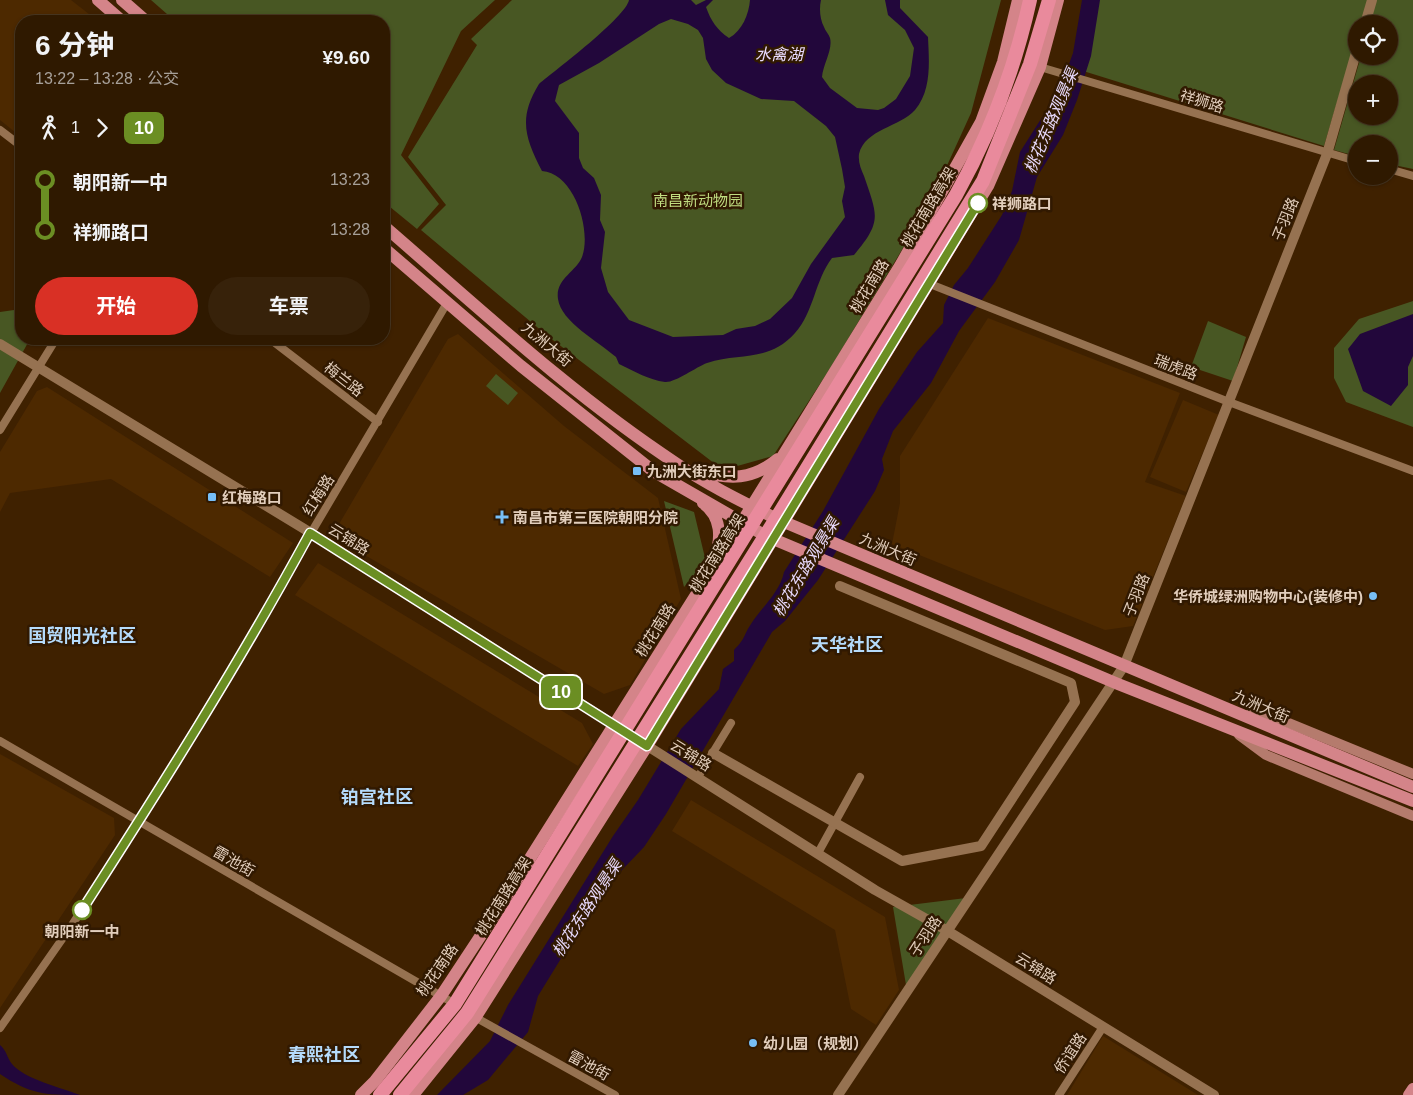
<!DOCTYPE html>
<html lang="zh">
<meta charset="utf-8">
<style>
body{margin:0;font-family:Arial,"Noto Sans SC",sans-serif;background:#37220a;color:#f1f3f6;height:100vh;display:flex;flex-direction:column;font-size:19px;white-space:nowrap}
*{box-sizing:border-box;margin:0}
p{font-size:16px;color:#a7a099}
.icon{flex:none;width:28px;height:28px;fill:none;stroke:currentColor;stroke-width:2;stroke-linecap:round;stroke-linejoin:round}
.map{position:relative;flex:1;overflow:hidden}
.details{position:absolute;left:15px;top:15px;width:375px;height:330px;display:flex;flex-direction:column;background:#2f1900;border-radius:20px;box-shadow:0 1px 4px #0004,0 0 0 1px #4a3822}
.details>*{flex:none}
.badge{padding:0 10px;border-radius:8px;font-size:18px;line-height:32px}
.fabs{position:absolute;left:1348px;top:15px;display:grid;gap:10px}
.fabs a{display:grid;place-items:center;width:50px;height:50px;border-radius:50%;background:#2f1900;box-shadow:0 1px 4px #0004,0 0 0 1px #4a3822;font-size:25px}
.map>.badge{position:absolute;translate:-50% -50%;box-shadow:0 0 0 2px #fff}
.legs{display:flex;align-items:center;gap:8px;height:55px;padding:0 20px;font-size:16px}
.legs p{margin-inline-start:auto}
.overview{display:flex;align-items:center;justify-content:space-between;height:85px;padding:0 20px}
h1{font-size:28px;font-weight:700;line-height:38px}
.button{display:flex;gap:10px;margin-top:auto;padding:10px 20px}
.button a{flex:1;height:58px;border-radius:30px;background:#d93025;color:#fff;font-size:20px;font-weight:700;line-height:58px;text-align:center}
.button a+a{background:#37220a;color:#f1f3f6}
ul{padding:0 20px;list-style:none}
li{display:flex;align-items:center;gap:18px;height:50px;font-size:19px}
li i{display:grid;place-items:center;width:8px;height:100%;margin:0 6px;background:currentColor}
li i::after{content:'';width:12px;height:12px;margin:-6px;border:4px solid;border-radius:50%;background:#2f1900}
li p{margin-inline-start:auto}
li:first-child i{background:linear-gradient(#0000 50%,currentColor 0)}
li:last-child i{background:linear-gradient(currentColor 50%,#0000 0)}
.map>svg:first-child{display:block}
</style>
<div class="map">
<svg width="1413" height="1095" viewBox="0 0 1413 1095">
<rect width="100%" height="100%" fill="#3f2100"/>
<path fill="#4d2900" d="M0,0H71L98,21H21V137L0,120Z
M988,318L1180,393L1145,482L1186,496L1133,626L1105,630L892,544L900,503V456Z
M458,334L564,426L658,498L681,599L630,685L604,694L332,536L448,339Z
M47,387L293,543L270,577L111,479L10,493L0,512V452L37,391Z
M1183,400L1219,415L1186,492L1150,477Z
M318,563L582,723L593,744L578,766L295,595Z
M0,754L114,818L115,835L0,1008Z
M691,800L885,917L899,990L876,1025L851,1009L835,930L672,831Z
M1103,1036L1198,1095H1067Z"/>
<path fill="#485723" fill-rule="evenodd" d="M151,0H495L461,31L401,155L439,204L417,229L384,202V21H175Z
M512,0H1001L971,113L929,205L831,367L773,456L723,470L549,337L421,230L446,205L408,157L477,45L471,39Z
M1094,0H1368L1361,24H1356V39L1324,146L1080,70Z
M1376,0H1413V169L1389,164V144H1356V156L1334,150L1361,56H1389V24H1370ZM1356,84H1389V116H1356Z
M1413,301V427L1346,402L1334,378V348L1359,319Z
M21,309V339H30L0,393V312Z
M1208,321L1246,337L1233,381L1191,367Z
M496,374L518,393L508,405L486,386Z
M664,501L694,512L706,562L684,587Z
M974,897L908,997L893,907Z"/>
<path fill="#22073b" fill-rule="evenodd" d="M629,0H691L696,5L706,0H713L706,7C711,21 717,30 729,38C742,31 749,14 750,0H821C819,9 820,19 824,27C825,31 829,34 830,38C833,50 823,64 822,77L830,88L857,108L878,110L884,108L896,99L910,76L914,48L905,30L888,15L885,0H900V8L928,37C929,61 932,90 915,110C900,127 865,129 859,154C858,162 861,169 864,176C877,215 883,221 854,255L832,258C815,280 814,312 795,333C768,363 740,352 707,363C696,367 675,383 665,382C649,380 634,371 619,364L616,357C599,342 561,322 558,299C555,279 576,272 582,257C592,230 574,173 542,171C525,138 518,118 539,84C556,70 626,17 629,0ZM671,19L688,24L698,30L703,38L706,59L712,70L726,83L761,99L794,101L826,126L835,137L842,169L845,187L842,201L845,217L811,264L792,298L770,319L755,326L736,329L723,335L673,337L629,320L608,292L601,268L605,232L600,220L601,195L594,178L583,168L579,158V133L555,101L559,85L599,63L659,24Z
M1082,0H1100L1091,56L1077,100L1063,135L1037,177L1019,240L995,282L959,331L931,383L893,431L882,459L884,470L875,491L818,580L785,621L772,632L666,814L644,847L603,890L538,996L528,1032L488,1080L463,1095H437L490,1041L508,1005L613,836L638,800L681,729L719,689L723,669L734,661V650C746,638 743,636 751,624C762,607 780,592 784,572L823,511L879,409L917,352L943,323L944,305L954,285L968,268L1002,215L1012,191L1020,152L1060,89L1073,53Z
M1413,314V356L1408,367V385L1391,406L1363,391L1348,349L1360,334Z
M0,1045C7,1051 7,1058 12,1064C24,1079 62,1088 80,1095C44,1095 30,1094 0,1074Z"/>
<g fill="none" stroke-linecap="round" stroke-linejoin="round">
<path stroke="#967251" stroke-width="8" d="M1040,67L1356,161
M0,130L21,146
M1389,169L1413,176
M930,284L1229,402L1413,471
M270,339L378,422
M0,430L56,339
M0,741L455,1004
M698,777L731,723
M818,853L860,777
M473,1016L615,1095
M0,1028L72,925L139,821L271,604L311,533L447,303
M1059,1095L1103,1027"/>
<path stroke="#967251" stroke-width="10" d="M1365,24L1372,0
M0,344L311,533L875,890L946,930L1214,1095
M713,753L902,861L981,846L1075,702L1071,683L840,586
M838,1095L1124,666L1327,154L1356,53"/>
<path stroke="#b57b6d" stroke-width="10" d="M1250,714L1281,720L1413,774
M1239,735L1266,755L1413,816"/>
<path stroke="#d48489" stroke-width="12" d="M98,0L122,21
M122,0L146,21
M384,226C479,308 572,395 677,464C708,485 743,502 777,519L1413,787
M384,248L521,366L653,471L766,536L1118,684L1413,801
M699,471C730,480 752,480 778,459
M703,503C722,517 722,539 714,559
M361,1095L375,1081L441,996L493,917L742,522L900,266L981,122L1003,62L1018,0
M413,1095L475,1018L647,746L988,186L1040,67L1058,0
M1409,1095L1413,1089"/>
<path stroke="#e98a9c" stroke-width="14" d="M380,1095L455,1004L956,195C990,134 1015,68 1030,0
M400,1095L467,1013L782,509L983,181L1030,64L1049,0"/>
</g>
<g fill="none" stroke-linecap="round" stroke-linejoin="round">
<defs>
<path id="line-1" d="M82,910C161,787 240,662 310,533L647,746L978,203"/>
</defs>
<use href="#line-1" stroke="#fff" stroke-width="11"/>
<use href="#line-1" stroke="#6b8e23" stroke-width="8"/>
</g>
<g fill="#fff" stroke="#6b8e23" stroke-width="2.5">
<circle cx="978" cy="203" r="9"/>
<circle cx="82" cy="910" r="9"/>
</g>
<g fill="#77bff7" stroke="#311901" stroke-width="2">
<rect x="632" y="466" width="10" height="10" rx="2.5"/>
<rect x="207" y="492" width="10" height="10" rx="2.5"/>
<path d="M499.5 509.5h5v5h5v5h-5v5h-5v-5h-5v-5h5z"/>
<circle cx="1373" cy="596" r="5"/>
<circle cx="753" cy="1043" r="5"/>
</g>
<g text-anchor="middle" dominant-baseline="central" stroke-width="5" stroke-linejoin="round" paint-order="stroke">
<g font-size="15" fill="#e2cebc" stroke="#311901">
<text transform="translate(1202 101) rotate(17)">祥狮路</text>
<text transform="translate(928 207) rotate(-59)">桃花南路高架</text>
<text transform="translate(1285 219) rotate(-68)">子羽路</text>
<text transform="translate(869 286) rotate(-59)">桃花南路</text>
<text transform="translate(547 344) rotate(40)">九洲大街</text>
<text transform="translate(1176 367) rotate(21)">瑞虎路</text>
<text transform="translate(344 379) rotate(38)">梅兰路</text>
<text transform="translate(318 495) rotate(-58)">红梅路</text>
<text transform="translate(349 539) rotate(32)">云锦路</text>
<text transform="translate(888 549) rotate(23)">九洲大街</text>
<text transform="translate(717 553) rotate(-58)">桃花南路高架</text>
<text transform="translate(1136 595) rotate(-68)">子羽路</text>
<text transform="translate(655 630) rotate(-58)">桃花南路</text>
<text transform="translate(1261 706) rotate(23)">九洲大街</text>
<text transform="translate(691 755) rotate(32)">云锦路</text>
<text transform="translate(234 861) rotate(30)">雷池街</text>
<text transform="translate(503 896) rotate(-58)">桃花南路高架</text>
<text transform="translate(925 936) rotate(-57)">子羽路</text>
<text transform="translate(1036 968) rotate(32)">云锦路</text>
<text transform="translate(437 970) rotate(-55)">桃花南路</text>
<text transform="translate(1070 1053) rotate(-57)">侨谊路</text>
<text transform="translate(589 1065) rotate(29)">雷池街</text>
</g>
<g font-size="15" fill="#c0dd81" stroke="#311901">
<text x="698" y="200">南昌新动物园</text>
</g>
<g font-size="15" font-weight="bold" fill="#e2cebc" stroke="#311901" text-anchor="start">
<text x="992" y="203">祥狮路口</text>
<text x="82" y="931" text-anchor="middle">朝阳新一中</text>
</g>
<g font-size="15" font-weight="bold" fill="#e2cebc" stroke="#311901" text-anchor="start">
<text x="647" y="471">九洲大街东口</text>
<text x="222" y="497">红梅路口</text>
<text x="513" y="517">南昌市第三医院朝阳分院</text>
<text x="1363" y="596" text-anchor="end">华侨城绿洲购物中心(装修中)</text>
<text x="763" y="1043">幼儿园（规划）</text>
</g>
<g font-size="16" font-style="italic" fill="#e8dafd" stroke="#311901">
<text x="779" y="54">水禽湖</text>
<text transform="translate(1051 121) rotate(-67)">桃花东路观景渠</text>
<text transform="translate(806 567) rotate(-59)">桃花东路观景渠</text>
<text transform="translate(587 908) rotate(-57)">桃花东路观景渠</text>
</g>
<g font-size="18" font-weight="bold" fill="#b5dbfb" stroke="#311901">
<text x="82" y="636">国贸阳光社区</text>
<text x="847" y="645">天华社区</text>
<text x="377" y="797">铂宫社区</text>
<text x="324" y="1055">春熙社区</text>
</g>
</g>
</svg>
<div class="fabs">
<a><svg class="icon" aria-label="locate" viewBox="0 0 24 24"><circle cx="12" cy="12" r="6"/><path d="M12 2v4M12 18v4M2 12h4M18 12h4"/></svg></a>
<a>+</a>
<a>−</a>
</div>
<b class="badge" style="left:561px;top:692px;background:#6b8e23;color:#fff">10</b>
<section class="details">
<div class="overview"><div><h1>6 分钟</h1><p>13:22 – 13:28 · 公交</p></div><b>¥9.60</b></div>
<div class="legs"><svg class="icon" aria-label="walk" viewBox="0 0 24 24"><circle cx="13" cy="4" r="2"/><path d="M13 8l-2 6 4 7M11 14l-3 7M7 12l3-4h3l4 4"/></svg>1<svg class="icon" aria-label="forward" viewBox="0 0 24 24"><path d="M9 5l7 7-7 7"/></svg><b class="badge" style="background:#6b8e23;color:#fff">10</b></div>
<ul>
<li><i style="color:#6b8e23"></i><b>朝阳新一中</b><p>13:23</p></li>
<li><i style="color:#6b8e23"></i><b>祥狮路口</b><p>13:28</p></li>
</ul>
<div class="button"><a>开始</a><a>车票</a></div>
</section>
</div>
